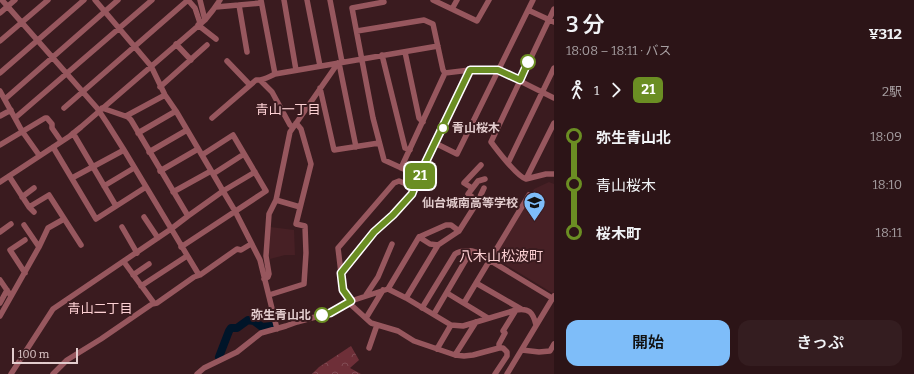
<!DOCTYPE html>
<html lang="ja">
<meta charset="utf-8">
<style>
body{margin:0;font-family:Bitter,"Noto Sans JP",serif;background:#341d20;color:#f1f3f6;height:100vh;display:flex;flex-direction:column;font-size:15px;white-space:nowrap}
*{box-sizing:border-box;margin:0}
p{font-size:13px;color:#a69ea1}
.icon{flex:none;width:22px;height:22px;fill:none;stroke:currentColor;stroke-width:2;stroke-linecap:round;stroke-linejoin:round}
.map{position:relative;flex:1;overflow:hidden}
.details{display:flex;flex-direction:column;background:#2c1417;width:360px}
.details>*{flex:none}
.badge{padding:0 8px;border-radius:6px;font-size:14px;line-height:26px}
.scale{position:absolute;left:12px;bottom:10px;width:66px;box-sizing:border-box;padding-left:4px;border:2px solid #e2cccd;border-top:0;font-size:11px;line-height:14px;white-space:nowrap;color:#e2cccd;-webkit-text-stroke:3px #3a1b1f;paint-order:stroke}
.map>.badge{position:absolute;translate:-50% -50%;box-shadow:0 0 0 2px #fff}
.legs{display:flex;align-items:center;gap:6px;height:44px;padding:0 12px;font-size:13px}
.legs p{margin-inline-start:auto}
.overview{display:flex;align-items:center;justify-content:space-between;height:68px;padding:0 12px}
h1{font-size:22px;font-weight:600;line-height:30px}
.cta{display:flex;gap:8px;margin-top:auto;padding:8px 12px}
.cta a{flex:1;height:46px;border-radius:12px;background:#7ebdf9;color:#111;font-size:16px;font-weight:600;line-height:46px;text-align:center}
.cta a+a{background:#341d20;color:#f1f3f6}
ul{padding:0 12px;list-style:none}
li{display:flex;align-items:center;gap:14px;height:48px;font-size:15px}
li i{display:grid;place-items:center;width:6px;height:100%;margin:0 5px;background:currentColor}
li i::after{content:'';width:10px;height:10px;margin:-5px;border:3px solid;border-radius:50%;background:#2c1417}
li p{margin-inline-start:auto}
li:first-child i{background:linear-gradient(#0000 50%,currentColor 0)}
li:last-child i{background:linear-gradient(currentColor 50%,#0000 0)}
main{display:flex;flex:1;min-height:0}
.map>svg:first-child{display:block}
</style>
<main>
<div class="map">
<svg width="554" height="374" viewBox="0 0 554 374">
<defs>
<pattern id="forest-crowns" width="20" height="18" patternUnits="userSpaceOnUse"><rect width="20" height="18" fill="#6e2f38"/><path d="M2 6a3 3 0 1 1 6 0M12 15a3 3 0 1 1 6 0" fill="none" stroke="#824c54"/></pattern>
</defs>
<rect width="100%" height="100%" fill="#3a1b1f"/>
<path fill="#472025" d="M549,182L554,184V294L493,257L534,189Z
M270,227L294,230L295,255H285L270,259L269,254Z"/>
<path fill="url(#forest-crowns)" d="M351,346L359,360L350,368L361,374H312L319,367Z"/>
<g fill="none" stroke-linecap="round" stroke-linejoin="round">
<path stroke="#001529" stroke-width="8" d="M219,357L229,331L231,328H237L248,320L254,321L262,327L271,326"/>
<path stroke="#97575e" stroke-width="5.5" d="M2,0L97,108L107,123L124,150L199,275
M95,0L151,66L165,95L176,111L223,191L255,172
M188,0L195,8L200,23
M200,0L205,20
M261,0L275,74
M284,0L296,70
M307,0L320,66
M330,0L342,62
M433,0L477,21L489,0
M384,2L352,8L373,118L384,160L419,176
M239,5L247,52
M216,7L261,3
M452,9L457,0
M554,9L491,142C498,151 517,177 526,179L554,123
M528,10L554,22
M0,13L15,0
M198,25L216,39
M357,31L424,20L433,24L443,70L445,73L470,70
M0,41L48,0
M176,44L191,60
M405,52L419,118L423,122
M382,55L405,148L410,150
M227,61L250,85
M339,63L356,147
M0,73L84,0
M261,81L272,92L290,125L293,127
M160,87L207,45
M320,88L334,150L379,143
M0,91L22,131L39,155
M5,99L118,0
M64,108L188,0
M102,108L128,117L131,120L188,216L223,191L235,211L260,260L277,329
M0,116L11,110
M126,116L165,95
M15,118L152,0
M212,118L256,80C263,81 268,77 275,74L438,46
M73,133L116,206
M138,133L176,111
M435,143L457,154L533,0
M0,145L45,118H47L52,124V128L61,141
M53,147L96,219L146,187
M149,152L187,130
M508,163L554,68
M401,168L445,73
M160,171L198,149
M213,174L244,154
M9,176L29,207L34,212
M72,178L124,150
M526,179L546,174H554
M0,182L70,136L81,127L205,20L213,10L220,0
M104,186L134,168
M472,188L464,183L481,165
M173,192L211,171
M22,197L34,188
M276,200L300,207
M478,201L484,188
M29,207L49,195L81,245
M144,217L158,238
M24,225L39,247
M122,227L137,253
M0,232L11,224
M419,237L430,244L438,245
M25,240L10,250L25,273
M181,247L266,191L233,135L202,155
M124,262L154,303
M341,273L338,248L394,183L399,181L414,187
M133,275L149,264
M264,279L268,277L269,274L266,256L269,214L276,200L290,132L338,63
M0,280L11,296
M476,283L521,309
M141,286L187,256
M388,289L419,237L446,225H451L459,231
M447,293L488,318
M269,295L304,284L306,253L305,226L296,224L311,164L301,129L296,123
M366,295L378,277L392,244
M406,298L438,245L459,231L478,201L468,194L478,181L485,179
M351,301L343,290L341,273C352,259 362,244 375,231C388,218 408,205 414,187L470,70H498L554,98
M348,302L371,323L398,331L414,341L455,355L464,356L473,355L499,348H503L507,352V356L495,374
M0,303L7,290
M464,303L529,195
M422,308L455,254C461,250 470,250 476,252L552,298
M434,314L471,251
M0,316L39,247L48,228L64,219
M366,318L383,290
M369,348L377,325
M499,348V344L505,333L503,331L516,310
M437,349L451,325
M522,350L539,352L550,351L554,344
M455,355L476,322
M11,374L53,309L171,229L188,216
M53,374L67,360L101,339L152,304L157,303L194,277L200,275L237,249L241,250L251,244
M197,374L204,368L237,352L261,333L286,326L297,322L330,313L351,301L388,289L406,298L451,325L463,326L516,310C529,308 533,312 536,325
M507,374L554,296"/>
</g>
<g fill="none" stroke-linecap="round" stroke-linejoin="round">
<defs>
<path id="line-1" d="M322,315L330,313L351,301L343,290L341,273L374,232L393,215L412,194L418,178L470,70H498L520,80L528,62"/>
</defs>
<use href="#line-1" stroke="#fff" stroke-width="9"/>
<use href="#line-1" stroke="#6b8e23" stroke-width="6"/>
</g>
<defs>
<symbol id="school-pin" viewBox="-11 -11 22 30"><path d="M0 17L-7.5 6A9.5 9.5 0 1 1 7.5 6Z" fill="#7ebdf9" stroke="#3a1b1f"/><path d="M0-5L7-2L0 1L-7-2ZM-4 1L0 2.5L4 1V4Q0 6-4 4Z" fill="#111"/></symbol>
</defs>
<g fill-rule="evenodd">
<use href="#school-pin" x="522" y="190" width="25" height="34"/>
</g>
<g fill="#fff" stroke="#6b8e23" stroke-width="2">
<circle cx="528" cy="62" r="7"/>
<circle cx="443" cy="128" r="5"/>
<circle cx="322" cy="315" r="7"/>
</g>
<g text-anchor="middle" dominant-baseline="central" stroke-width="4" stroke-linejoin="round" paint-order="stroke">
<g font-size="12" font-weight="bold" fill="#e2cccd" stroke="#3a1b1f" text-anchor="start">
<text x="452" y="128">青山桜木</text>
<text x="311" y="315" text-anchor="end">弥生青山北</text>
</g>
<g font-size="12" font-weight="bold" fill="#e2cccd" stroke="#3a1b1f" text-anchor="end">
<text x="518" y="203">仙台城南高等学校</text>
</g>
<g font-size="13" fill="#fdd1d4" stroke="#3a1b1f">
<text x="288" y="109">青山一丁目</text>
<text x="100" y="308">青山二丁目</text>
</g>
<g font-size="14" fill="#fdd1d4" stroke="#3a1b1f">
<text x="501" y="256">八木山松波町</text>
</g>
</g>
</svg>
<div class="scale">100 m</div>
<b class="badge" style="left:420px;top:176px;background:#6b8e23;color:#fff">21</b>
</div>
<section class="details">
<div class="overview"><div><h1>3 分</h1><p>18:08 – 18:11 · バス</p></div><b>¥312</b></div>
<div class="legs"><svg class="icon" aria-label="walk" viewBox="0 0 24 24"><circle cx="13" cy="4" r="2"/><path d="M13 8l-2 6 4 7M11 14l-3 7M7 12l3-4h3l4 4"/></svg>1<svg class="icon" aria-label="forward" viewBox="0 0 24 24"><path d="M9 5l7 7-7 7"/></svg><b class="badge" style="background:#6b8e23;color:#fff">21</b><p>2駅</p></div>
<ul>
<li><i style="color:#6b8e23"></i><b>弥生青山北</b><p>18:09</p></li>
<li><i style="color:#6b8e23"></i><span>青山桜木</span><p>18:10</p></li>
<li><i style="color:#6b8e23"></i><b>桜木町</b><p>18:11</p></li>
</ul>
<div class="cta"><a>開始</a><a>きっぷ</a></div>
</section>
</main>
